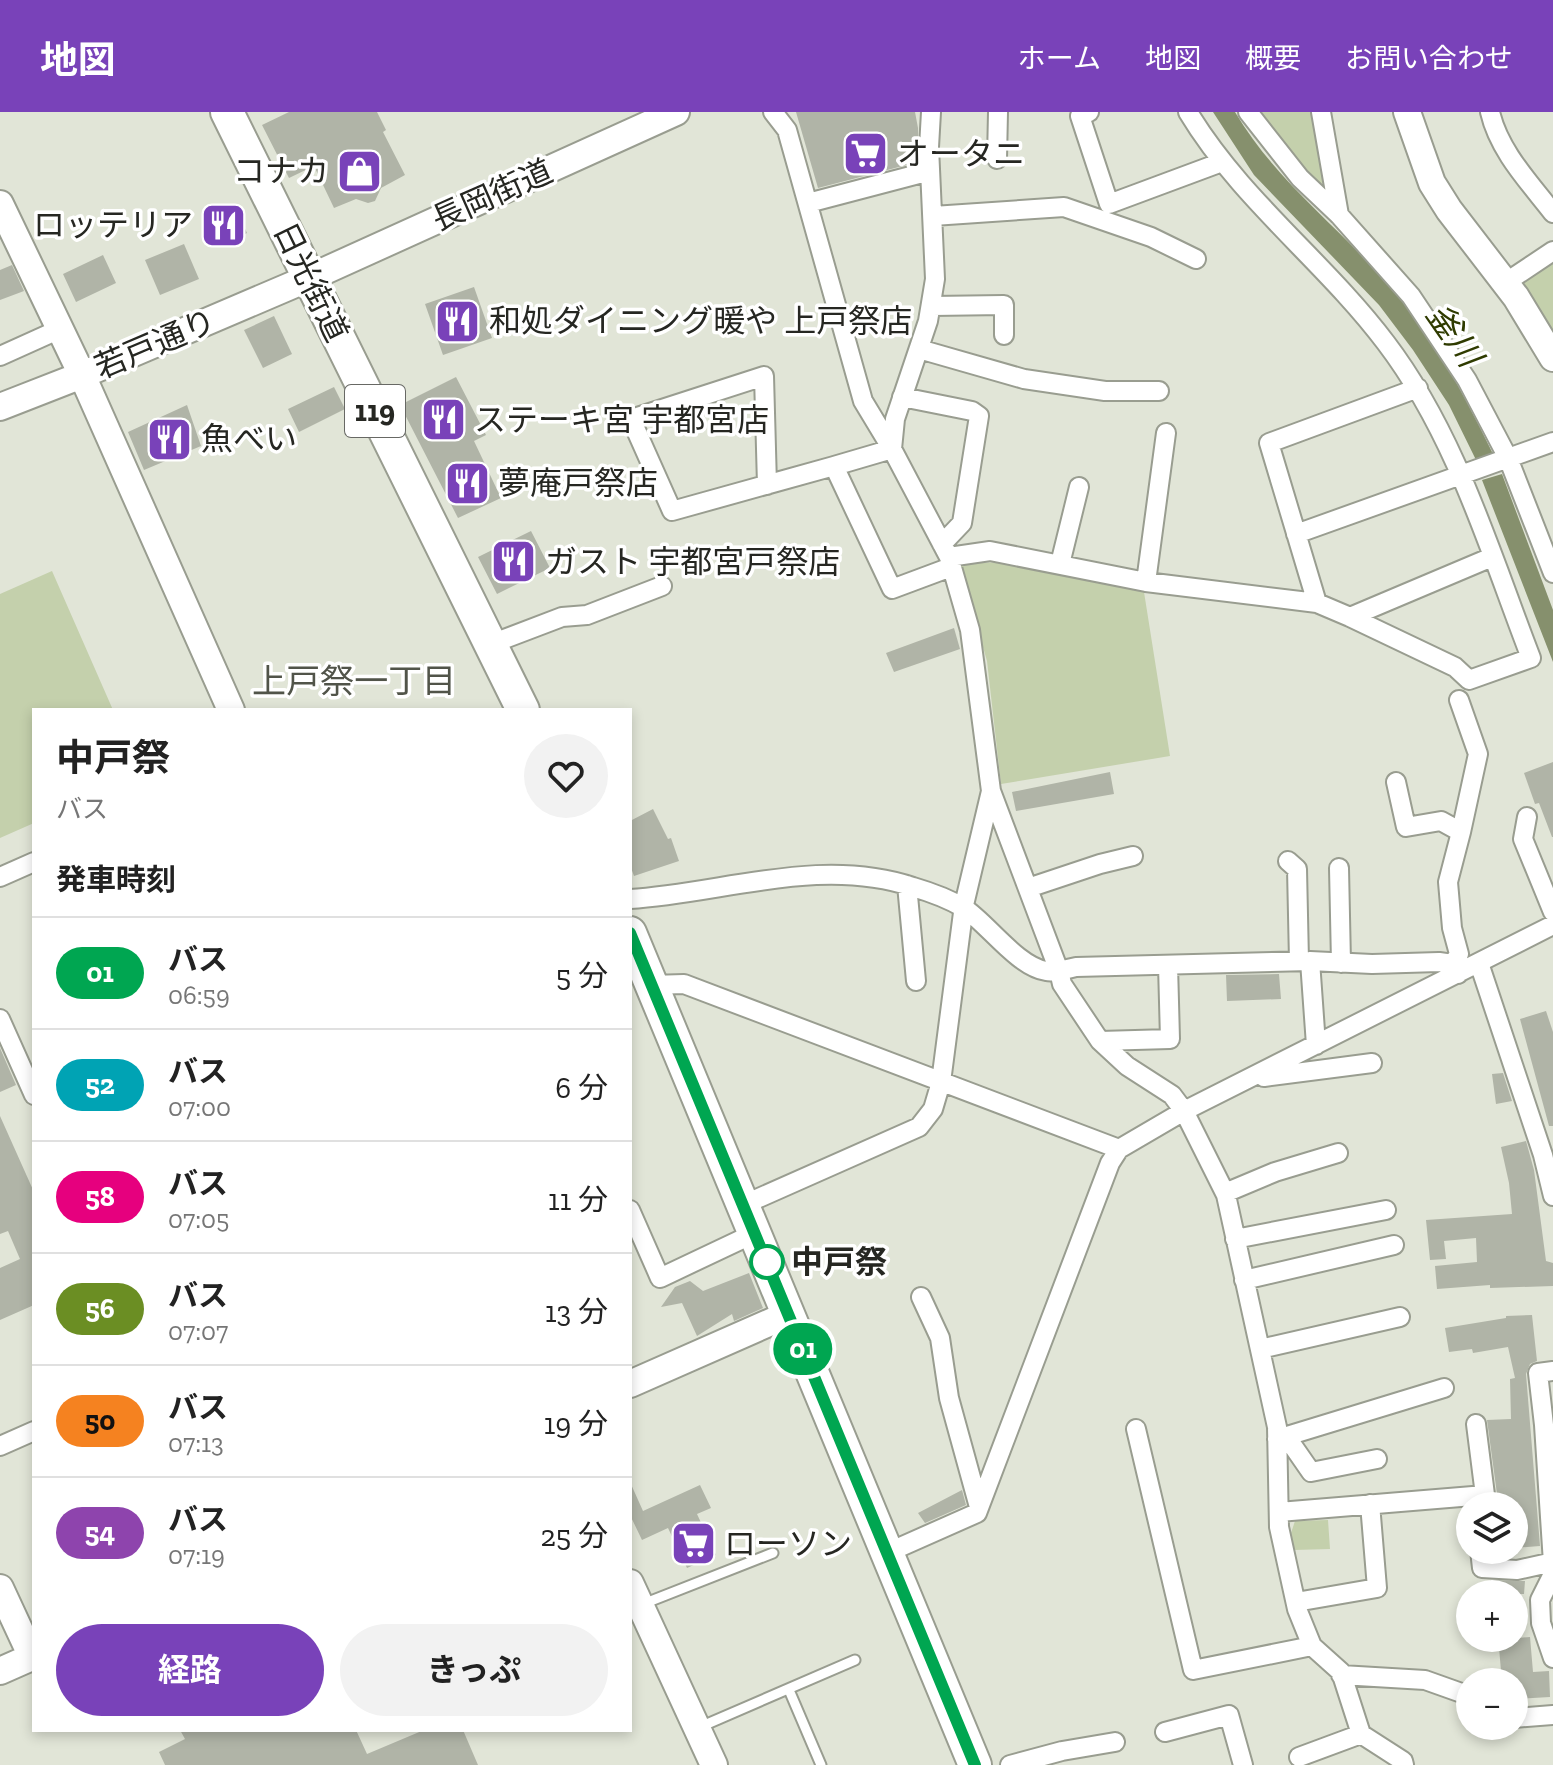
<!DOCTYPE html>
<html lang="ja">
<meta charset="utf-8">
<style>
body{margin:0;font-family:"Zilla Slab","Noto Sans JP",serif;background:#f2f2f2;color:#222;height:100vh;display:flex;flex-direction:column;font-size:30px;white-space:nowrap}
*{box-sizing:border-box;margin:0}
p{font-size:26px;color:#767676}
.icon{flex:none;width:44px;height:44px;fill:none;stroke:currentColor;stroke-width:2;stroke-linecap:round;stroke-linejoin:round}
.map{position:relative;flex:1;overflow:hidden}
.sheet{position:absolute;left:32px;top:596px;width:600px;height:1024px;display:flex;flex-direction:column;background:#fff;border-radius:0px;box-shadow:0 4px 12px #0003}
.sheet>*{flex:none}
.badge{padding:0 16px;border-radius:26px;font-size:28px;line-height:52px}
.tools{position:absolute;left:1456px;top:1380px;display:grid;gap:16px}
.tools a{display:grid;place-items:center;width:72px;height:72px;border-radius:50%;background:#fff;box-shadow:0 4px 12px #0003;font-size:40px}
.map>.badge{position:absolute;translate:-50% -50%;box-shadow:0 0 0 4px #fff}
h2{padding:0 24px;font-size:30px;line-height:72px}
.round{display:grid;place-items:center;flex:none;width:84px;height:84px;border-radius:42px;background:#f2f2f2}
.overview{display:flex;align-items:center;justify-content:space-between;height:136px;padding:0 24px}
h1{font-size:38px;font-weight:700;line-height:60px}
.action{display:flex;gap:16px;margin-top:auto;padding:16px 24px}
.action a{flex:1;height:92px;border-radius:48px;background:#7942b9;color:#fff;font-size:32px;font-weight:700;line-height:92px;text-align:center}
.action a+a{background:#f2f2f2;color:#222}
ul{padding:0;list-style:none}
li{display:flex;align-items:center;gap:24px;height:112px;padding:0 24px;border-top:2px solid #e0e0e0}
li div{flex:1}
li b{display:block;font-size:30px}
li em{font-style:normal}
li .badge{min-width:88px;font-weight:700;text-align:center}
header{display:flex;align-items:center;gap:48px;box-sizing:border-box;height:112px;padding:0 40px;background:#7942b9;color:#fff}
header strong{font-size:38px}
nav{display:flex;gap:44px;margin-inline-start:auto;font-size:28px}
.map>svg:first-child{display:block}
</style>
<header>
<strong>地図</strong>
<nav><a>ホーム</a><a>地図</a><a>概要</a><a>お問い合わせ</a></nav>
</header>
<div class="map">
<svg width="1553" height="1653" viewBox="0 0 1553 1653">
<rect width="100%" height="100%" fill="#e1e5d7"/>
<path fill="#c4d0ac" d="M1259,0H1316L1329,72L1316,71Z
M1553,149V229L1517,170Z
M1000,450L1144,480L1170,644L1001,672L987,549L959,452Z
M52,459L113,598H34V711L0,726V482Z
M1328,1408L1330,1437L1294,1438L1291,1421L1295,1409Z"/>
<path fill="#86906d" d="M1213,0H1235C1275,68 1338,114 1389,173C1434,224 1465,284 1494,344L1477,350L1449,293L1413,238L1379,193L1254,63Z
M1502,362L1553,498V550L1482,368Z"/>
<path fill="#b0b4a7" d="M289,0H377L386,18L383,20L405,63L381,76L375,89L368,91L356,87L334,96L314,54L289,66L262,13Z
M796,0H915L918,16V50L818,76Z
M235,96L247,121L219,135L206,110Z
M184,132L199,167L160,183L145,148Z
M103,143L116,171L76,190L63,162Z
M12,153L24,179L0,188V158Z
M474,175L492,226L443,243L425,192Z
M274,204L292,242L263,256L244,218Z
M456,265L486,323L474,329L501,386L458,406L400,293Z
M334,275L345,297L299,320L288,297Z
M187,293L201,334L144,358L128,320Z
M531,419L550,456L497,482L478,445Z
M954,516L960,537L894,560L886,541Z
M1553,650V725H1552L1539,691L1535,692L1524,661Z
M1110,660L1114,682L1016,699L1012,680Z
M653,697L668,727L671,726L679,749L634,764L630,753V709Z
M1279,862L1281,887L1227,889L1226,863Z
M1546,899L1553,920V1014H1549L1520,907Z
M0,936L16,973L0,980Z
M1503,961L1512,989L1496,992L1492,962Z
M0,1004L34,1080V1193L0,1208V1156L20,1147L8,1119L0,1122Z
M1526,1029L1534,1058L1546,1149L1553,1151V1174L1490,1176V1173L1437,1177L1435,1154L1477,1150L1476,1126L1444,1129L1446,1147L1430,1148L1426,1108L1512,1102L1509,1071L1501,1035Z
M749,1161L763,1196L734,1209L732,1202L697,1224L682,1191L661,1195L675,1175L690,1169L703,1179Z
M1532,1203L1537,1249L1530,1252L1526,1262L1540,1434L1514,1436V1394H1491L1497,1382L1487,1308L1511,1307L1510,1267L1515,1266L1508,1235L1473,1241L1472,1237L1449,1240L1445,1216L1506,1206V1204Z
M630,1370L643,1399L700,1373L711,1396L697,1402L716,1443L687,1456L668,1416L642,1428L630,1403Z
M962,1378L966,1393L925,1411L918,1401Z
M1490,1468L1525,1469L1524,1482H1490Z
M1530,1525L1533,1560L1549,1559L1550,1585L1514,1587V1570H1502L1499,1536H1508V1527Z
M180,1618H356L367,1642L424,1618H463L478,1653H165L159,1640L185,1627Z"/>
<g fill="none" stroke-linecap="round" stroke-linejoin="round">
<defs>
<path id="lane" d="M643,1492L773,1441
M789,1578L821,1653
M700,1615L855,1548"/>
<path id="street" d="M773,0L787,18L863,289L892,337L834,354L892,477L951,455
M931,0L929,35L935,167L928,209L895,307L892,337L949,445L970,518L991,679L1059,859L1062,872L1100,929L1127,954L1172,983L1184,999L1226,1083L1277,1315L1279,1415L1297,1497L1312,1534L1341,1560L1361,1622L1403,1649L1404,1653
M1089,0L1080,4L1109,92L1222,50
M1188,0C1241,88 1325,150 1386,231C1456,323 1490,440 1531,546L1469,568L1455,555L1350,505
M1248,0L1300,66L1339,103L1411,184L1467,268L1508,346L1553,461
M1321,0L1339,103
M1490,0C1499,39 1529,70 1553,101
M997,47L998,0
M808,91L930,59
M933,104L1064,95L1151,125L1196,147
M1505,171L1553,139
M932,194L1004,193V223
M919,237L1024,267L1105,279H1159
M0,244L60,217
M1418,276L1269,331L1317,491L1350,505L1492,445
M902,285L972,299L979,304L962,411L942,432
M767,373L764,264L631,307L672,399L834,354
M1296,422L1553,330
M949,445L990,439L1146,470L1317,491
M1060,452L1079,375
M1146,470L1166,321
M491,532L562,505L587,503L662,474
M1459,588L1478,642L1461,720
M1396,670L1406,715L1441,709L1461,720L1448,770L1452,816L1459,842L1453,852
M1527,705L1523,727L1553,800
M1288,749L1297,757L1299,849
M1339,756L1341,851
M0,765L34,750
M907,773L916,869
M1028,776L1100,752L1133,744
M630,787C724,781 820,744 913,775C930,780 949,787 964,796C988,812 1017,854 1046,859C1056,861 1066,857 1076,855L1310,849L1372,852L1439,850L1453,852L1458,862
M1310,849L1316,933
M1479,851L1543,1043L1553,1084
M651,873L684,872L1119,1037L1184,999L1553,813
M0,907L34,983
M1100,929L1170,927L1168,853
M1264,965L1372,951
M1225,1081L1275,1060L1338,1041
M743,1093L919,1015L933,997L941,970L964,793L991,679
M630,1098L660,1166L755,1121
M1235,1127L1386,1098
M1244,1168L1394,1133
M921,1185L940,1226L949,1286L979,1395
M1260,1237L1400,1205
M1553,1259L1538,1261L1544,1313L1553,1451
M1136,1317L1193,1558L1312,1534
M1286,1324L1311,1360L1377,1347
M1277,1327L1444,1276
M0,1334L34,1319
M1279,1400L1485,1383L1476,1312
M1480,1438L1482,1456L1517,1458L1553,1450
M889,1440L977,1401L1110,1051L1119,1037
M1553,1462L1540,1488L1541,1511L1553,1546
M1296,1490L1377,1476L1370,1392
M1341,1563L1425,1568L1470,1584
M1514,1606L1553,1603
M1165,1620L1229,1603L1243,1653
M1299,1645L1361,1622
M1010,1653L1062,1639L1115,1630"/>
<path id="secondary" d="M1407,0L1432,71L1449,98L1516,185L1553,246
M0,92L82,263L231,598
M0,295L82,263L309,166L676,0
M630,1272L789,1202
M630,1471L714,1653
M0,1476L32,1545
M0,1559L34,1544"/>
<path id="highway" d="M227,0L523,598
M630,821L975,1653"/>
</defs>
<use href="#lane" stroke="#999d90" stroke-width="13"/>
<use href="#street" stroke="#999d90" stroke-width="22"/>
<use href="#secondary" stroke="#999d90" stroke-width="30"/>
<use href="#highway" stroke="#999d90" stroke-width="36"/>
<use href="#lane" stroke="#fff" stroke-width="9"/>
<use href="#street" stroke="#fff" stroke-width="18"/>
<use href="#secondary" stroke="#fff" stroke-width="26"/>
<use href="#highway" stroke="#fff" stroke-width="32"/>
</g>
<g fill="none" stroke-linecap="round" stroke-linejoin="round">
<defs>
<path id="line" d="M630,821L975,1653"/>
</defs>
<use href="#line" stroke="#fff" stroke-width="18"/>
<use href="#line" stroke="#00a651" stroke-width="12"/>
</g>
<defs>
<symbol id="supermarket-square" viewBox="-11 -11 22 22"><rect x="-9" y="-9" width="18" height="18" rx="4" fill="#7942b9" stroke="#fff"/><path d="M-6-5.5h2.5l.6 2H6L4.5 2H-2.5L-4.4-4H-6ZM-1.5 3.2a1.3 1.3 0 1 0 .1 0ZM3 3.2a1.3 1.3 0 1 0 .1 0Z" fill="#fff"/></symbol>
<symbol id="shop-square" viewBox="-11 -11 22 22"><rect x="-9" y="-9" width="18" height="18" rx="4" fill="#7942b9" stroke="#fff"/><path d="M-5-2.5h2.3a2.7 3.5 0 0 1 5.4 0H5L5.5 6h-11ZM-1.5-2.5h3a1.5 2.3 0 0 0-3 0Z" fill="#fff"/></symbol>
<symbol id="restaurant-square" viewBox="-11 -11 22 22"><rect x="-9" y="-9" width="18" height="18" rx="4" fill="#7942b9" stroke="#fff"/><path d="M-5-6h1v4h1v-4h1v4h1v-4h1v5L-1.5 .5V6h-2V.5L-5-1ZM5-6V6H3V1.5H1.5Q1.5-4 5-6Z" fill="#fff"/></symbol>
</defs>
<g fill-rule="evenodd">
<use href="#supermarket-square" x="840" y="16" width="51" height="51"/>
<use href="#shop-square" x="334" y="34" width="51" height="51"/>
<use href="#restaurant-square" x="198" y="88" width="51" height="51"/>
<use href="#restaurant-square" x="432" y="184" width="51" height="51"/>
<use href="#restaurant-square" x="418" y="282" width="51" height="51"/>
<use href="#restaurant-square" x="144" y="302" width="51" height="51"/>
<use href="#restaurant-square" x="442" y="346" width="51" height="51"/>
<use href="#restaurant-square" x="488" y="424" width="51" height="51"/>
<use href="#supermarket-square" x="668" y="1406" width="51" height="51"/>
</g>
<circle fill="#fff" stroke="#00a651" stroke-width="4" cx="767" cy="1150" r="16"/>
<g text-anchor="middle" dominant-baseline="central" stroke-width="7" stroke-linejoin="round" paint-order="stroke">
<rect fill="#fff" stroke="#676864" stroke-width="2" x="345" y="273" width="60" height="52" rx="6"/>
<g font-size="30" font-weight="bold" fill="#262722">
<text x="375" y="299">119</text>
</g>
<g font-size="32" fill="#262722" stroke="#fff" text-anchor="start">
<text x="897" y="42">オータニ</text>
<text x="329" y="59" text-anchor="end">コナカ</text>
<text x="193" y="113" text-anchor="end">ロッテリア</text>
<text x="489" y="209">和処ダイニング暖や 上戸祭店</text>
<text x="474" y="308">ステーキ宮 宇都宮店</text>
<text x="201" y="327">魚べい</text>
<text x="498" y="371">夢庵戸祭店</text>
<text x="545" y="450">ガスト 宇都宮戸祭店</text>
<text x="724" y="1432">ローソン</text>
</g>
<g font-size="32" fill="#262722" stroke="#fff">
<text transform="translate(492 83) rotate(-24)">長岡街道</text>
<text transform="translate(311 170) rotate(64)">日光街道</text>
<text transform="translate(155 232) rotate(-23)">若戸通り</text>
</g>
<g font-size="32" font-weight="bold" fill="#262722" stroke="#fff" text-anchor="start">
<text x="791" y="1150">中戸祭</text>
</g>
<g font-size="34" font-style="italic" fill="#2f3b00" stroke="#fff">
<text transform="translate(1454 223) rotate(55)">釜川</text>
</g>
<g font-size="34" fill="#515449" stroke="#fff">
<text x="354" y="569">上戸祭一丁目</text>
</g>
</g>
</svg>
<div class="tools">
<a><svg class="icon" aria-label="layers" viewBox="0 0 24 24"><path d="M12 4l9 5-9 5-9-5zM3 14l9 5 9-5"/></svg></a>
<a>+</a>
<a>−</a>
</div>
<b class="badge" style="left:803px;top:1237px;background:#00a651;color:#fff">01</b>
<section class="sheet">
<div class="overview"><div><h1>中戸祭</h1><p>バス</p></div><a class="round"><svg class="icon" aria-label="heart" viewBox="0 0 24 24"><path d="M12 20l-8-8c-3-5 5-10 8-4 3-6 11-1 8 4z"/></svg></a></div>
<h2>発車時刻</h2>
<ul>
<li><span class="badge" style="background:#00a651;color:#fff">01</span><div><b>バス</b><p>06:59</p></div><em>5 分</em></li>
<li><span class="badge" style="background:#00a3b4;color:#fff">52</span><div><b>バス</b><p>07:00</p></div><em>6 分</em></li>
<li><span class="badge" style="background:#e6007e;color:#fff">58</span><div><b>バス</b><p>07:05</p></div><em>11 分</em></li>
<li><span class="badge" style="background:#6b8e23;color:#fff">56</span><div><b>バス</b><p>07:07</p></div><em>13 分</em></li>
<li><span class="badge" style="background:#f58220;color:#111">50</span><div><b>バス</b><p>07:13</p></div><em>19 分</em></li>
<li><span class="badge" style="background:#8e44ad;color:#fff">54</span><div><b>バス</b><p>07:19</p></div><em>25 分</em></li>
</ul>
<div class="action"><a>経路</a><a>きっぷ</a></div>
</section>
</div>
